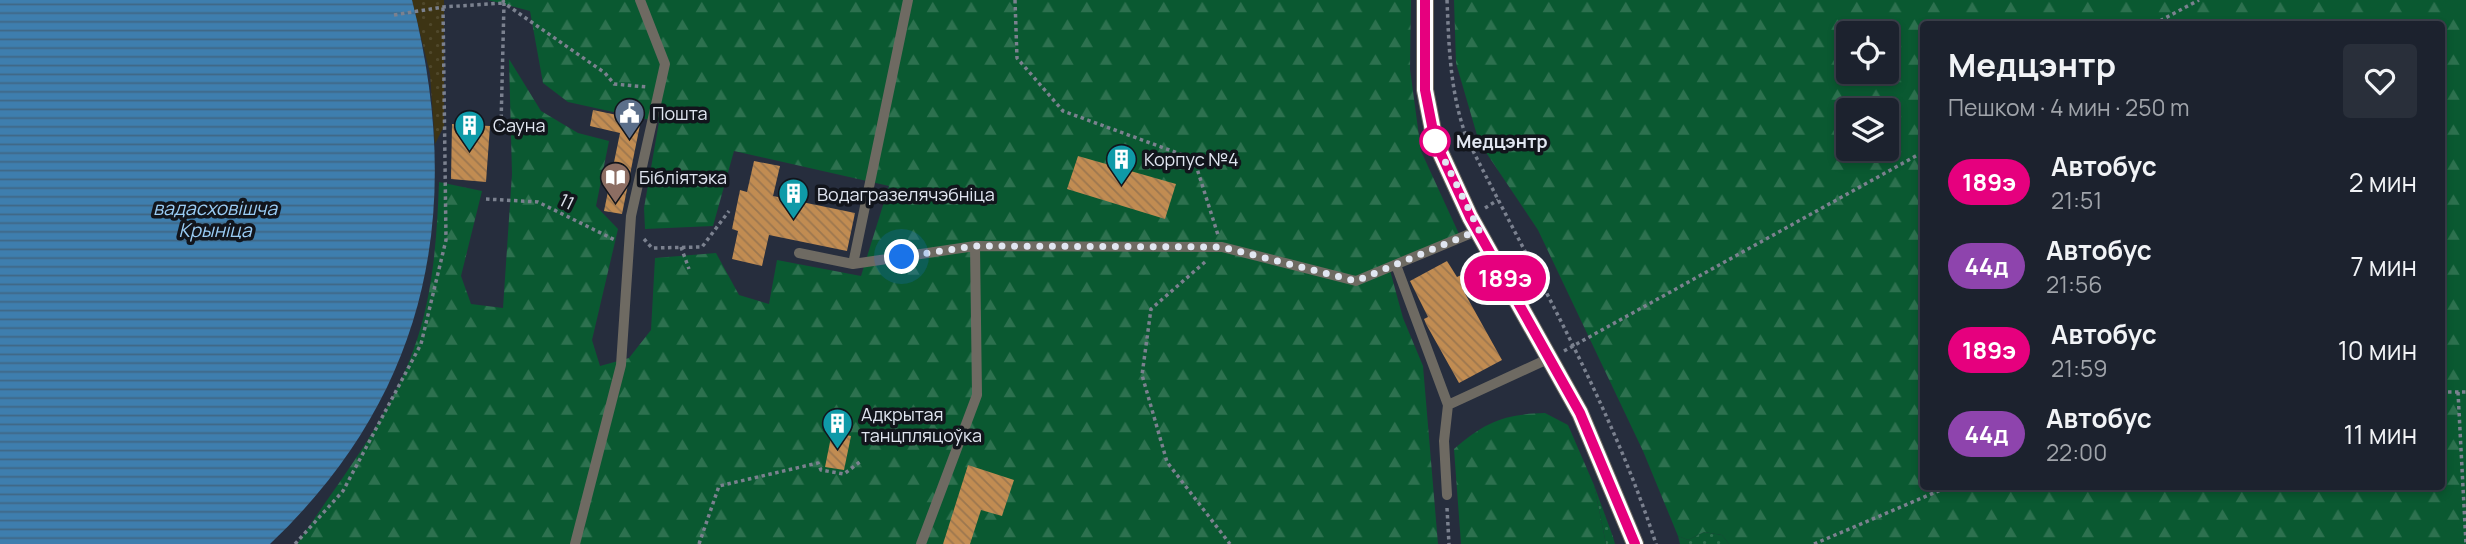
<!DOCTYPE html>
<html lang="ru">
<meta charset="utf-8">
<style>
body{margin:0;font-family:Manrope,sans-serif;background:#292f3a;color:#f1f3f6;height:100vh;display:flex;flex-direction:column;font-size:26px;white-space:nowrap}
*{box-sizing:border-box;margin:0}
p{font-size:23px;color:#a0a4aa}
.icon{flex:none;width:38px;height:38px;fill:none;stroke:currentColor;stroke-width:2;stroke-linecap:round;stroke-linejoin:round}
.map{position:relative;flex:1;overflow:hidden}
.sheet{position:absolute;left:1920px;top:21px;width:525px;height:469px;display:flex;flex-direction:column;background:#1c222e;border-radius:7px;box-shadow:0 4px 10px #0003,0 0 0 2px #3a3f4a}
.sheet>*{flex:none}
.badge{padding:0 14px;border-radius:23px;font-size:24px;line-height:46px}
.controls{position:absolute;left:1836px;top:21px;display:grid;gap:14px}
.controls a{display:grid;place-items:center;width:63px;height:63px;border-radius:7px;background:#1c222e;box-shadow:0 4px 10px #0003,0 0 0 2px #3a3f4a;font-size:35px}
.you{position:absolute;width:35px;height:35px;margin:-18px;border:5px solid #fff;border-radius:50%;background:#1a73e8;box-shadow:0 0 0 10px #1a73e833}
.map>.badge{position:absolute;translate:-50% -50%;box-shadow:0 0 0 4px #fff}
.round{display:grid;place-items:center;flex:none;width:74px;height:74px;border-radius:7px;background:#292f3a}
.summary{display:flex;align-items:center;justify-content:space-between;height:119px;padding:0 28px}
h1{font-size:33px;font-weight:700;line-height:52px}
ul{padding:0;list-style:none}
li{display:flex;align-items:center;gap:21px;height:84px;padding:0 28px}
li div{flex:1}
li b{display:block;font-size:26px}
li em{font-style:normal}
li .badge{min-width:77px;font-weight:700;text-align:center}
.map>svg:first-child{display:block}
</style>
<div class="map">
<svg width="2466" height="544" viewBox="0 0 2466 544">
<defs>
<pattern id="grass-dots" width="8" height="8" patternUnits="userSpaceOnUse" patternTransform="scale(1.75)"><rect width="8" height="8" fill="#0a5931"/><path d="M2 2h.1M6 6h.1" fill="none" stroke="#2d714f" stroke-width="1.8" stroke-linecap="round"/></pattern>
<pattern id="forest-firs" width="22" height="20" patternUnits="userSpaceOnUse" patternTransform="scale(1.75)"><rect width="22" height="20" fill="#0a5931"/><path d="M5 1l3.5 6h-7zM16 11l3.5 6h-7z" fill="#2d714f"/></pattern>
<pattern id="sand-dots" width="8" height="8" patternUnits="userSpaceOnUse" patternTransform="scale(1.75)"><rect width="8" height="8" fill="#3d3414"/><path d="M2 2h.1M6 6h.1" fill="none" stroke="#50482b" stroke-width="1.8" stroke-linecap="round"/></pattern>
<pattern id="water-rules" width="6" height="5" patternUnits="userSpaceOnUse" patternTransform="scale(1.75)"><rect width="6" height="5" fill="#3e7eae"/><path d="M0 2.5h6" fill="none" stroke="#406785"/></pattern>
<pattern id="building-back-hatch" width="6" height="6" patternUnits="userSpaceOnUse" patternTransform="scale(1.75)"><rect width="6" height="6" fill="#c18c52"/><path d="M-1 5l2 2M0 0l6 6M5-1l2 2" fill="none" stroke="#9c774f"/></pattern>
</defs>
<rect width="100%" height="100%" fill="#262d3d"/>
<path fill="url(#grass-dots)" d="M1594,485L1613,537L1615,544H1606Z
M1704,532L1722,535L1729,544H1680L1678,536L1688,540Z"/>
<path fill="url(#forest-firs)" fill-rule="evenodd" d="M488,0H1411L1410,69L1421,151L1459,234L1388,263L1403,318L1423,366L1438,544H297C337,484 389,419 413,351C433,298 437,238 439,182L482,191L461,276L471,304L503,308L512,174L509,59L541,111L578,133L609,141L596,206L618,229L592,340L600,366L629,358L651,330L655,258L716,253L739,295L769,304L777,260L861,276L889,186L734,151L713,226L645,229L644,208L659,122L568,102L543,83L530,11Z
M1454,0H2466V544H1729L1722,535L1704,532L1688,540L1678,536L1643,451L1538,230L1479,142L1456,63ZM2441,24V486H1923V24ZM1886,33V72H1848V33ZM1886,110V149H1848V110Z
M1545,413L1568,425L1594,485L1606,544H1461L1454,449C1485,422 1504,414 1545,413Z"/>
<path fill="url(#sand-dots)" d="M412,0H444V126L435,144L430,74Z"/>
<path fill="url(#water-rules)" d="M0,0H412C465,209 429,393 270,544H0Z"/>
<path fill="url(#building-back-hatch)" d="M593,110L641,120L622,214L604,211L620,133L590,126Z
M452,124L490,126L486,182L451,179Z
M1078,156L1176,184L1165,219L1067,189Z
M754,161L780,166L773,196L855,213L847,251L769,235L762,266L732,259L738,231L732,229L740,190L747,192Z
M1447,261L1457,277L1484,264L1490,275L1463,290L1502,360L1459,383L1426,324L1424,319L1428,317L1410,281Z
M832,432L851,436L844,470L825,467Z
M968,465L1014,480L1002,516L981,510L970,544H943Z"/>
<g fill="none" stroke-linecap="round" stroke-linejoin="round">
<path stroke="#7b818f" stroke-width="3.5" stroke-dasharray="3.5 3.5" stroke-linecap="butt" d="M1015,0L1017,58L1063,111L1194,159L1218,235
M1447,0C1449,48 1450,93 1467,139C1534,272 1610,402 1656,544
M394,15L443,7L504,3L503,0
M2154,24L2199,0
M501,125L504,3L605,73L614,84L647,87
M486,199L538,202L615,240
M1485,208L1498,200
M644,239L652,248L702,247L729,211
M681,247L689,269
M1205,262L1151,309L1142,375L1167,462L1230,544
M1564,351L1923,152
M2441,392H2466
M2458,392L2466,544
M1447,508L1449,544
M295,544L343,491L421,344L446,240L443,7
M699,544L719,486L818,463L821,470L844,474L861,461
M1814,544L1950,486"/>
<path stroke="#6e6a62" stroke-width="10" d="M799,253L853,264L975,246L1222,247L1356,281L1479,230
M853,264L908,0
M1396,265L1448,405L1550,358
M1447,495L1444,441L1448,405
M575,544L621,365L631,216L665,64L640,0
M921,544L977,395L975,246"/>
<path stroke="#6e6a62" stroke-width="18" d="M1425,0V90L1435,141L1470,217L1580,413L1635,544"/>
</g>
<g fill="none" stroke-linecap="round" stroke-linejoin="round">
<defs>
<path id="line" d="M1425,0V90L1435,141L1470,217L1580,413L1635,544"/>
</defs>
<use href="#line" stroke="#fff" stroke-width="16"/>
<use href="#line" stroke="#e6007e" stroke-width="10"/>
<path stroke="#e1e6f1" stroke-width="7" stroke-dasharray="0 12.6" d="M902,257L975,246L1222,247L1356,281L1479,230L1435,141"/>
</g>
<defs>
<symbol id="civic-pin" viewBox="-11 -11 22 30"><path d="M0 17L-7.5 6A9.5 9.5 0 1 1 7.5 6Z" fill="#5c6f8a" stroke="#12151c"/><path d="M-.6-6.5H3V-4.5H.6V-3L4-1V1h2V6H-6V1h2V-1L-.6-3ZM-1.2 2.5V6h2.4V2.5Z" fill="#fff"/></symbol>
<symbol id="building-pin" viewBox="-11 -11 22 30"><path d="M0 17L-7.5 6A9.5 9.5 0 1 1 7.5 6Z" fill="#0f9aa8" stroke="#12151c"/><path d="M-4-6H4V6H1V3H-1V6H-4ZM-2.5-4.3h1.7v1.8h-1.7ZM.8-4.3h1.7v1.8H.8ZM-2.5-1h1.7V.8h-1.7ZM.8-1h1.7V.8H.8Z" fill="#fff"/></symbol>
<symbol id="library-pin" viewBox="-11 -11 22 30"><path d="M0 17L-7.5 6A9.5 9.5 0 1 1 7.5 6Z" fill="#8d6e63" stroke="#12151c"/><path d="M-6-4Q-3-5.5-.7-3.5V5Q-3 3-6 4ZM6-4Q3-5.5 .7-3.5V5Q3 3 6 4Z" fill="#fff"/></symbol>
</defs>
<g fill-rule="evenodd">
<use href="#civic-pin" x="612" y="96" width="35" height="47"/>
<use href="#building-pin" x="452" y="108" width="35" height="47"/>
<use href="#building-pin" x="1104" y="142" width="35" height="47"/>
<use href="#library-pin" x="598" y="160" width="35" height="47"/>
<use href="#building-pin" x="776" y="176" width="35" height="47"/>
<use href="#building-pin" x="820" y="406" width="35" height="47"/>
</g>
<circle fill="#fff" stroke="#e6007e" stroke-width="3.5" cx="1435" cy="141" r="14"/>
<g text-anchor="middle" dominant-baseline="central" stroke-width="7" stroke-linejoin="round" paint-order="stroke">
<g font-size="18" fill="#e1e6f1" stroke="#12151c" text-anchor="start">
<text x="652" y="113">Пошта</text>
<text x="493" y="125">Сауна</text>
<text x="1144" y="159">Корпус №4</text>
<text x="639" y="177">Бібліятэка</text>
<text x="817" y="194">Водагразелячэбніца</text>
<text x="861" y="414">Адкрытая<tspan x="861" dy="21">танцпляцоўка</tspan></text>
</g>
<g font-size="18" font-weight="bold" fill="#e1e6f1" stroke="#12151c" text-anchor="start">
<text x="1456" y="141">Медцэнтр</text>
</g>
<g font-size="18" fill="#e1e6f1" stroke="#12151c">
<text transform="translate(567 201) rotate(26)">11</text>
</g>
<g font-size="19" font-style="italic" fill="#9accf4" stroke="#12151c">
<text x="215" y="208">вадасховішча<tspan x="215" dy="22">Крыніца</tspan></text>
</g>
</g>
</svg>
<div class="controls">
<a><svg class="icon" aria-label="locate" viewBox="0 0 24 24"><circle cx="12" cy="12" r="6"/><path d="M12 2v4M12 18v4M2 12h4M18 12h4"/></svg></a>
<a><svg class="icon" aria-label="layers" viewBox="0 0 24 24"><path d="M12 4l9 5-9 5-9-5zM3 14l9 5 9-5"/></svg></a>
</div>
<div class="you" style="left:902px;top:257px"></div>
<b class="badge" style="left:1505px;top:278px;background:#e6007e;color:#fff">189э</b>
<section class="sheet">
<div class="summary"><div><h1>Медцэнтр</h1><p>Пешком · 4 мин · 250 m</p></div><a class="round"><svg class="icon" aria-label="heart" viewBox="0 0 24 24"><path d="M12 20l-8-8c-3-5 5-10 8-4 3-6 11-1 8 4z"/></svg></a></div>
<ul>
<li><span class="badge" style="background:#e6007e;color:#fff">189э</span><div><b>Автобус</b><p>21:51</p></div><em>2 мин</em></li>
<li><span class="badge" style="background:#8e44ad;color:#fff">44д</span><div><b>Автобус</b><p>21:56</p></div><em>7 мин</em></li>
<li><span class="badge" style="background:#e6007e;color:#fff">189э</span><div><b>Автобус</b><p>21:59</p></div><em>10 мин</em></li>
<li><span class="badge" style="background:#8e44ad;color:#fff">44д</span><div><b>Автобус</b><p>22:00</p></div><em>11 мин</em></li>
</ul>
</section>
</div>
